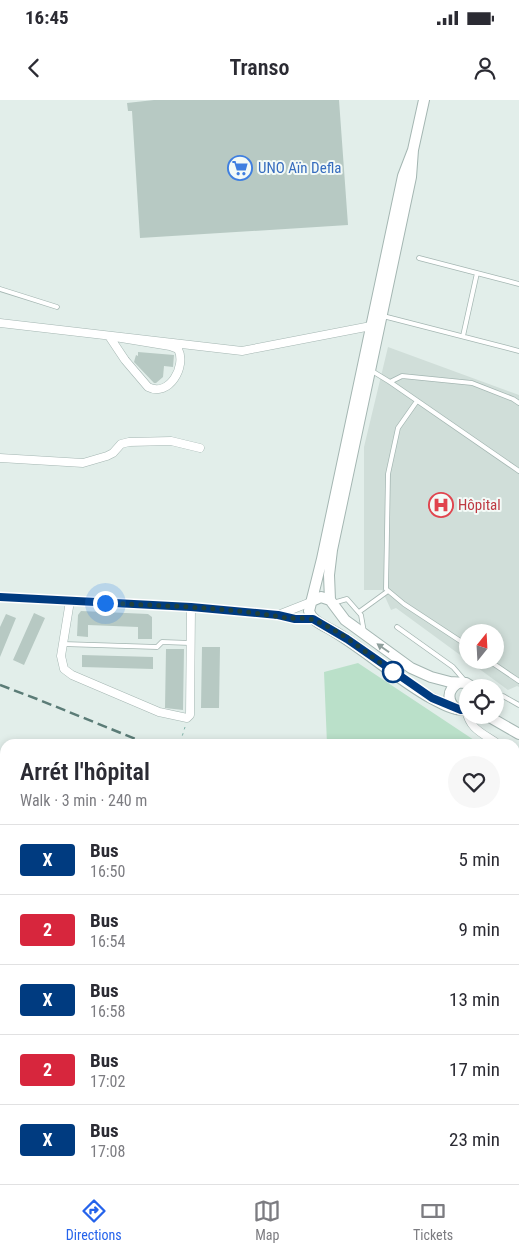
<!DOCTYPE html>
<meta charset="utf-8">
<style>
body{margin:0;font-family:"Roboto Condensed",sans-serif;background:#f7f7f7;color:#2b2b33;height:100vh;display:flex;flex-direction:column;font-size:19px;white-space:nowrap}
*{box-sizing:border-box;margin:0}
p{font-size:16px;color:#7c7c81}
.icon{flex:none;width:28px;height:28px;fill:none;stroke:currentColor;stroke-width:2;stroke-linecap:round;stroke-linejoin:round}
.map{position:relative;flex:1;overflow:hidden}
.details{position:absolute;left:0px;top:639px;width:520px;height:446px;display:flex;flex-direction:column;background:#fff;border-radius:15px 15px 0 0;box-shadow:0 2px 8px #0003}
.details>*{flex:none}
.badge{padding:0 10px;border-radius:4px;font-size:18px;line-height:32px}
.needle{width:32px;rotate:18deg}
.buttons{position:absolute;left:459px;top:524px;display:grid;gap:10px}
.buttons a{display:grid;place-items:center;width:45px;height:45px;border-radius:50%;background:#fff;box-shadow:0 2px 8px #0003;font-size:25px}
.you{position:absolute;width:25px;height:25px;margin:-12px;border:4px solid #fff;border-radius:50%;background:#1a73e8;box-shadow:0 0 0 8px #1a73e833}
.map>.badge{position:absolute;translate:-50% -50%;box-shadow:0 0 0 2px #fff}
.round{display:grid;place-items:center;flex:none;width:52px;height:52px;border-radius:26px;background:#f7f7f7}
.overview{display:flex;align-items:center;justify-content:space-between;height:85px;padding:0 20px}
h1{font-size:24px;font-weight:600;line-height:38px}
ul{padding:0;list-style:none}
li{display:flex;align-items:center;gap:15px;height:70px;padding:0 20px;border-top:1px solid #e1e1e2}
li div{flex:1}
li b{display:block;font-size:19px}
li em{font-style:normal}
li .badge{min-width:55px;font-weight:700;text-align:center}
.status{display:flex;justify-content:space-between;align-items:center;height:35px;padding:0 25px;background:#fff;direction:ltr}
.status svg{height:14px;fill:currentColor}
header{display:flex;justify-content:space-between;align-items:center;height:65px;padding:0 20px;background:#fff;font-size:22px;font-weight:600}
.tabs{display:flex;justify-content:space-around;align-items:center;height:70px;border-top:1px solid #e1e1e2;background:#fff;font-size:14px;color:#7c7c81}
.tabs a{display:grid;justify-items:center;gap:2px}
.tabs .current{color:#2563eb}
.map>svg:first-child{display:block}
</style>
<div class="status"><b>16:45</b><svg viewBox="0 0 49 12"><path d="M0 12V9h3v3zM5 12V6h3v6zM10 12V3h3v9zM15 12V0h3v12zM26 1h20v11H26zM47 4h2v5h-2z"/></svg></div>
<header><svg class="icon" aria-label="back" viewBox="0 0 24 24"><path d="M15 5l-7 7 7 7"/></svg>Transo<svg class="icon" aria-label="person" viewBox="0 0 24 24"><circle cx="12" cy="8" r="4"/><path d="M4 21q1-7 8-7t8 7"/></svg></header>
<div class="map">
<svg width="519" height="1084" viewBox="0 0 519 1084">
<rect width="100%" height="100%" fill="#e2eeea"/>
<path fill="#d0ded9" fill-rule="evenodd" d="M388,247L519,295V587L517,586L508,590L396,508L391,510L382,490H364V347ZM468,532H495V560H468Z"/>
<path fill="#bae0c9" d="M358,563L480,644H327L324,572Z
M515,667L519,669V746H515Z"/>
<path fill="#b7c9c3" d="M154,0H339L348,125L140,138L132,11H128L127,3Z
M138,252L174,255L173,267L164,266L163,277L156,283H154L134,262L136,255L138,256Z
M81,511L148,514L152,517V539H138V527L88,525V537L77,536L78,515Z
M34,513L45,518L24,565L13,560Z
M6,514L16,518L0,557V527Z
M202,547H220L219,608H201Z
M166,549H184L183,610L165,608Z
M82,555L153,557V569L82,567Z"/>
<g fill="none" stroke-linecap="round" stroke-linejoin="round">
<defs>
<path id="service" d="M419,158L519,184
M0,189L57,207
M383,216L519,251
M463,236L477,173
M372,271L390,282L519,371
M390,282L402,276L472,283L513,299L519,303
M417,301L398,328L388,374L386,489L404,504L468,546
M333,503L347,499L361,515L364,532
M359,512L388,491
M397,527L453,567L465,581
M63,544L157,547L162,542L190,543
M488,560L519,581
M495,593L503,596L519,605
M359,1080V1084
M436,1084V1080"/>
<path id="minor" d="M0,223L242,251L371,226
M109,236L170,246L178,249C187,266 169,298 148,287L125,260Z
M0,358L83,363L107,356L113,353L121,344L129,342L171,341L200,348
M0,497L191,507L278,515L295,519H313
M70,501L61,556L64,569L72,575L159,612L187,618L190,615L191,507
M278,515L311,502
M466,610C470,630 483,633 498,644
M515,655L519,657
M515,977L519,978
M515,1023L519,1024"/>
<path id="tertiary" d="M413,50L403,76L322,459L309,511C312,522 326,526 335,532C368,552 397,579 431,598C442,604 455,611 468,610
M330,500L329,475L332,450L411,77L413,50L424,0
M312,501L321,497L330,500L345,520L411,568L431,577L450,582L466,583L474,588
M456,609C447,601 447,590 458,583
M486,615L519,634
M0,700H5
M515,928L519,929
M0,985L5,984"/>
<path id="primary" d="M0,834H5
M515,862H519"/>
<path id="trunk" d="M515,872H519
M515,884H519
M515,895H519
M515,905L519,904
M193,1084L194,1080
M204,1084V1080"/>
</defs>
<use href="#service" stroke="#a4b6b2" stroke-width="5.5"/>
<use href="#minor" stroke="#a4b6b2" stroke-width="9"/>
<use href="#tertiary" stroke="#a4b6b2" stroke-width="12"/>
<use href="#primary" stroke="#c1cac8" stroke-width="14"/>
<use href="#trunk" stroke="#c1cac8" stroke-width="14"/>
<path stroke="#81b3a9" stroke-width="1" stroke-dasharray="2.5 4" stroke-linecap="butt" d="M185,627L181,640L189,644"/>
<use href="#service" stroke="#fff" stroke-width="4"/>
<use href="#minor" stroke="#fff" stroke-width="8"/>
<use href="#tertiary" stroke="#fff" stroke-width="10"/>
<use href="#primary" stroke="#64a69d" stroke-width="12"/>
<use href="#trunk" stroke="#478a83" stroke-width="12"/>
<path stroke="#5b7c77" stroke-width="2.5" stroke-dasharray="10 5" stroke-linecap="butt" d="M0,585L37,599L148,644
M515,802L519,804"/>
</g>
<defs><path id="oneway-solid" d="M-6-.8H1V-3.2L6.5 0L1 3.2V.8H-6Z" transform="scale(1.25)"/></defs>
<use fill="#90a09d" href="#oneway-solid" transform="translate(383 548) rotate(-145)"/>
<g fill="none" stroke-linecap="round" stroke-linejoin="round">
<defs>
<path id="line" d="M0,497L191,507L278,515L295,519H313L347,539L432,598L461,610H468"/>
</defs>
<use href="#line" stroke="#fff" stroke-width="11"/>
<use href="#line" stroke="#003b80" stroke-width="8"/>
<path stroke="#21403b" stroke-width="5" stroke-dasharray="0 9" d="M105,503C165,506 227,507 287,518C295,519 306,517 313,520C338,528 371,557 393,572"/>
</g>
<defs>
<symbol id="supermarket-ring" viewBox="-11 -11 22 22"><circle r="9.5" fill="#f3faf7" stroke="#3f7fe0" stroke-width="1.5"/><path d="M-6-5.5h2.5l.6 2H6L4.5 2H-2.5L-4.4-4H-6ZM-1.5 3.2a1.3 1.3 0 1 0 .1 0ZM3 3.2a1.3 1.3 0 1 0 .1 0Z" fill="#3f7fe0"/></symbol>
<symbol id="hospital-ring" viewBox="-11 -11 22 22"><circle r="9.5" fill="#f3faf7" stroke="#e0444e" stroke-width="1.5"/><path d="M-5-5h3v3.5h4V-5h3V5h-3V1.5h-4V5h-3Z" fill="#e0444e"/></symbol>
</defs>
<g fill-rule="evenodd">
<use href="#supermarket-ring" x="226" y="54" width="28" height="28"/>
<use href="#hospital-ring" x="427" y="391" width="28" height="28"/>
</g>
<circle fill="#fff" stroke="#003b80" stroke-width="2.5" cx="393" cy="572" r="10"/>
<g text-anchor="middle" dominant-baseline="central" stroke-width="4" stroke-linejoin="round" paint-order="stroke">
<g font-size="15" fill="#366cbe" stroke="#f3faf7" text-anchor="start">
<text x="258" y="68">UNO Aïn Defla</text>
</g>
<g font-size="15" fill="#be3a42" stroke="#f3faf7" text-anchor="start">
<text x="458" y="405">Hôpital</text>
</g>
</g>
</svg>
<div class="buttons">
<a><svg class="needle" viewBox="-14 -14 28 28"><path d="M0-13l5 13h-10z" fill="#e53935"/><path d="M0 13l5-13h-10z" fill="#7c7c81"/></svg></a>
<a><svg class="icon" aria-label="locate" viewBox="0 0 24 24"><circle cx="12" cy="12" r="6"/><path d="M12 2v4M12 18v4M2 12h4M18 12h4"/></svg></a>
</div>
<div class="you" style="left:105px;top:503px"></div>
<section class="details">
<div class="overview"><div><h1>Arrét l'hôpital</h1><p>Walk · 3 min · 240 m</p></div><a class="round"><svg class="icon" aria-label="heart" viewBox="0 0 24 24"><path d="M12 20l-8-8c-3-5 5-10 8-4 3-6 11-1 8 4z"/></svg></a></div>
<ul>
<li><span class="badge" style="background:#003b80;color:#fff">X</span><div><b>Bus</b><p>16:50</p></div><em>5 min</em></li>
<li><span class="badge" style="background:#d7263d;color:#fff">2</span><div><b>Bus</b><p>16:54</p></div><em>9 min</em></li>
<li><span class="badge" style="background:#003b80;color:#fff">X</span><div><b>Bus</b><p>16:58</p></div><em>13 min</em></li>
<li><span class="badge" style="background:#d7263d;color:#fff">2</span><div><b>Bus</b><p>17:02</p></div><em>17 min</em></li>
<li><span class="badge" style="background:#003b80;color:#fff">X</span><div><b>Bus</b><p>17:08</p></div><em>23 min</em></li>
</ul>
</section>
</div>
<nav class="tabs">
<a class="current"><svg class="icon" aria-label="directions" viewBox="0 0 24 24"><path d="M12 3l9 9-9 9-9-9zM9 14v-3h6M13 9l2 2-2 2"/></svg>Directions</a>
<a><svg class="icon" aria-label="map" viewBox="0 0 24 24"><path d="M3 6l6-2 6 2 6-2v14l-6 2-6-2-6 2zM9 4v14M15 6v14"/></svg>Map</a>
<a><svg class="icon" aria-label="tickets" viewBox="0 0 24 24"><path d="M3 7h18v10H3zM15 7v10"/></svg>Tickets</a>
</nav>
